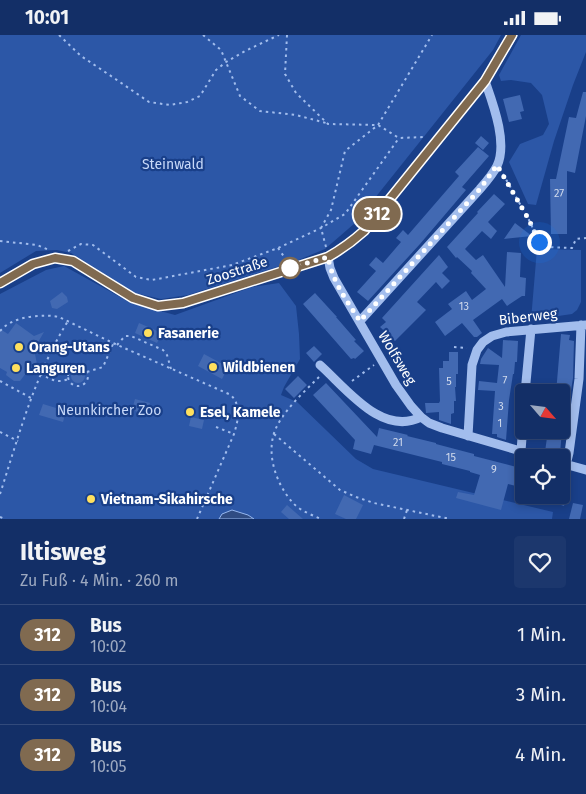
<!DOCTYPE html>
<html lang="de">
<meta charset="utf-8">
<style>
body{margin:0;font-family:"Fira Sans",sans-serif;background:#1c376d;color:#f1f3f6;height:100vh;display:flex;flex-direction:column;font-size:19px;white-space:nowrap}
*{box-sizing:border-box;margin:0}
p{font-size:16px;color:#9da9c0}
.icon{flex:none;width:28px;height:28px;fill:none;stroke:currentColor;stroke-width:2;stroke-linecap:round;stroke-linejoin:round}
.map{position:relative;height:484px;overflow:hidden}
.panel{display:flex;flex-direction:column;background:#132f67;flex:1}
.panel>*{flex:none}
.badge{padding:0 10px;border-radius:16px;font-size:18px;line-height:32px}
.needle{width:32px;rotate:118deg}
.tools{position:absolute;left:515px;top:349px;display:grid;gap:10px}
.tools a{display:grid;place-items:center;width:55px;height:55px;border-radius:5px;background:#132f67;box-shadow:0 2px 8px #0003,0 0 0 1px #324a7b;font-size:25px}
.you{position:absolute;width:25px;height:25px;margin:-12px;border:4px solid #fff;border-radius:50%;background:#1a73e8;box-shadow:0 0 0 8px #1a73e833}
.map>.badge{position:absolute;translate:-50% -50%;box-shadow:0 0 0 2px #fff}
.round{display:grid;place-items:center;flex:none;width:52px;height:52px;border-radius:5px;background:#1c376d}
.head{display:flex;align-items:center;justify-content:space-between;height:85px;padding:0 20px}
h1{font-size:24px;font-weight:700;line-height:38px}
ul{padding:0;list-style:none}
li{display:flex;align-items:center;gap:15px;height:60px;padding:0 20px;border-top:1px solid #324a7b}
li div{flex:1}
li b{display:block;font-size:19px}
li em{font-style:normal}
li .badge{min-width:55px;font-weight:700;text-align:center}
.status{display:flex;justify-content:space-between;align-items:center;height:35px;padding:0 25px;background:#132f67;direction:ltr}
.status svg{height:14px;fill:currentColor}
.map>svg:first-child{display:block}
</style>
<div class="status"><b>10:01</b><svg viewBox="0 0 49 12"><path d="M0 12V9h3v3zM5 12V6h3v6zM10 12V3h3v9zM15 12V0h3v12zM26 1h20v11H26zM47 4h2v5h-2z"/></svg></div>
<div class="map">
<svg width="586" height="484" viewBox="0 0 586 484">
<rect width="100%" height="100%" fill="#193f89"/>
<path fill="#2c57a7" d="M0,0H501L493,15L355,188L325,214L296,226L188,260L161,264L135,258L71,218L57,215L36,216L0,238Z
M521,0H586V17L573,50L554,106L536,170L528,169L509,127L520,109L543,100L549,89L542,60L531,48L511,45L501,46L499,40Z
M537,214L581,215V267L577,275L572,279L531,285Z
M64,231L131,268L175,280L252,252L279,248L296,271L299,299L300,324L284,352L281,360L297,367L356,424L373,434L553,477L552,484H0V259L46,235Z"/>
<path fill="#304c83" stroke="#95b6ef" d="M232,475L248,480L254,484H219L222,479Z"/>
<path fill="#4269b2" d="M583,57H586V81L575,138L567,136V199H551L550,144H556L569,82L576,83Z
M520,60L524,76L520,77L522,84L509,87L503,64Z
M481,101L489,108L483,115L475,108Z
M478,112L489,121L462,152L466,155L420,209L368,266L357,257L376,236L369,230L376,222L383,228L401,207L396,203L403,195L408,200L459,141L455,137Z
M494,159L505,169L488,187L497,196L491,204L482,196L465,214L476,225L483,220L505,252L507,217L521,218L520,242L526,243L525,261H522L507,271L502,264L473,285L482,298L477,302H474L462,288L445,301L435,287L452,274L448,269L466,256L472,265L486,254L471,238L472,236L457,222L456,223L447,212L478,178L477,177Z
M515,188L532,201L504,204Z
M439,220L448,232L442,238L450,246L442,254L436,247L417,267L426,275L395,306L380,292L386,287L382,283Z
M62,257L67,262L68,267L57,274L52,273L50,266Z
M315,258L337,282H336L356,305L354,306L364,316L355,324L354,323L351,324L303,269Z
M16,288L34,301L44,297L37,309L41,316L35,319L37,329L34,332L29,334L20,346H14L6,340L7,337L0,333V294L8,299Z
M139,288L162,298L157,308L135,298Z
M561,299L570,300L569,305L574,306L573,343L570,362L561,361V358H556Z
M503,305L518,306L517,327H515L514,339H513L509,365L506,405L497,402V399H492L495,356L478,355L479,346L497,348L499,330L480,329L481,324L488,313L502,323Z
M314,311L322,319L314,327L306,318Z
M449,317H458V339H456V352H455L456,366H454V378L451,379V389L439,385V377L426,378L425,368H439L440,366L439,333H443V326H449Z
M204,319L228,332L222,344L198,331Z
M71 341a7 7 0 1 1 14 0a7 7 0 1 1-14 0Z
M298,341L307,350L294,363L285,354Z
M326,348L377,402L379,393L408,400L407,401L436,408V409L474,419V421L524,434V453L508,449L501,475L456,463L458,457L474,460L480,440L470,437V436L442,429V427L374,410L371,419L353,414L355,405L313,360Z
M135,364L150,368L147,380L132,375Z
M43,369L66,376L63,387L39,380Z
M191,382L204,385L202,394L189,391Z
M548,395H562L560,419L545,417Z
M561,445L570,447L564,471L561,470Z
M344,460L363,470L356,484H346L335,479Z
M573,468L583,470L580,484H569Z
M287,470L303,484H289L281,477Z"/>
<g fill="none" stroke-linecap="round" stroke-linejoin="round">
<path stroke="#a2bded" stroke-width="2" stroke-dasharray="2.5 4" stroke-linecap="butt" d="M59,0L81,21L114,43L149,67L170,70L187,67L200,61L216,35L226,27L245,16L279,0
M203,0L221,15L240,61L260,76L296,80L326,88
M287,0L285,39L296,58L328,89L378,90L399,103L426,102
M503,139L529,185L539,207L544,212L572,213L576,204L586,203
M0,206L37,210L49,215
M326,212L321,193L331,175L345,116L378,90L432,0
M278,213L287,226
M68,216L81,209L93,210L136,242L152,245L232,230L278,213L321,193L345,179L399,103
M0,296C3,293 6,290 10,288C22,281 46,279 59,282L113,308L231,360C242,372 238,385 234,399L197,484
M117,310L125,301H131L163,315L167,320L171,334
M454,312L467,313
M68 341a10 10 0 1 1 20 0a10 10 0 1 1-20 0Z
M87,337L103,332L113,309
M40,339C51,344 57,349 68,344
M319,342C304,357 287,372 277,391C264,416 276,450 294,469C301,476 312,480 321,484
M0,346L31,363
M352,346L374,330
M216,392L234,399
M0,397L18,406
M274,399L340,455L356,462L374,468L450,484
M0,459C19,400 35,339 68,286
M0,482L5,484
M404,484L407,475"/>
<path stroke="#a2bded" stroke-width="9" d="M328,222L330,233L334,243L396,350L411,371L421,382L429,388L442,393L541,422
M0,248L33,229L55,223L73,226L133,263L158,271L183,268L328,222C342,214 353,206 364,196L485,46L513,0
M360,286L480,154C486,147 493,139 497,131C508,108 493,69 485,46
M320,330C346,353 382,402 421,382
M525,358L531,294
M468,401L472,330L477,315L483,307L492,301L506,297L586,290
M521,416L524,377
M561,428L586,435
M566,430L569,418L579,344L581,290"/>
</g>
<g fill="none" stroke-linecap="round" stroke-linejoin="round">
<defs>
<path id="line" d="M0,248L33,229L55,223L73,226L133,263L158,271L183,268L328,222C342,214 353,206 364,196L485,46L512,0"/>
</defs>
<use href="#line" stroke="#fff" stroke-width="11"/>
<use href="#line" stroke="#806a50" stroke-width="8"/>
<path stroke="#fff" stroke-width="5" stroke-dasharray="0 9" d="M290,233L328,222C332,246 347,266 360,286L480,154L497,130L529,185L539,207"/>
</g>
<circle fill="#fff" stroke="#806a50" stroke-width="2.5" cx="290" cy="233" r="10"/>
<g fill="#ffe05e" stroke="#193f89" stroke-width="2">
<circle cx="148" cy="298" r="5"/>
<circle cx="19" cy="312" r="5"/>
<circle cx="213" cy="332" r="5"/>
<circle cx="16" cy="333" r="5"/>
<circle cx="190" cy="377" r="5"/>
<circle cx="91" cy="464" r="5"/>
</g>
<g text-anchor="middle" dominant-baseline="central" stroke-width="4.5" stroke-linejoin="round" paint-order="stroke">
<g font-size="11" fill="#d0daec">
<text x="559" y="158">27</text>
<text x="464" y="271">13</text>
<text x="505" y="345">7</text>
<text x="449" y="346">5</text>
<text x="501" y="371">3</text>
<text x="500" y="388">1</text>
<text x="398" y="407">21</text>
<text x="451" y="422">15</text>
<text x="494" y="434">9</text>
</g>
<g font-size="14" fill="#c8d9f9" stroke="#193f89">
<text x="173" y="129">Steinwald</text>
<text x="109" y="375">Neunkircher Zoo</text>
</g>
<g font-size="14" fill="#fff" stroke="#193f89">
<text transform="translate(237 236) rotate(-18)">Zoostraße</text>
<text transform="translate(528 282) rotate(-7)">Biberweg</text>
<text transform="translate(397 323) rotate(59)">Wolfsweg</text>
</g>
<g font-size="14" font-weight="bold" fill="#fff" stroke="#193f89" text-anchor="start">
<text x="158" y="298">Fasanerie</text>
<text x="29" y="312">Orang-Utans</text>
<text x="223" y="332">Wildbienen</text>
<text x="26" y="333">Languren</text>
<text x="200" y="377">Esel, Kamele</text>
<text x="101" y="464">Vietnam-Sikahirsche</text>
</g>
</g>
</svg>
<div class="tools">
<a><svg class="needle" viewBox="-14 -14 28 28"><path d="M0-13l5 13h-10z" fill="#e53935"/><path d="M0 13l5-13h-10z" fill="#9da9c0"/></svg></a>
<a><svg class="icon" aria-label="locate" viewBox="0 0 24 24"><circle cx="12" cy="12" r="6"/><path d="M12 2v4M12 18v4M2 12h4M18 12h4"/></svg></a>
</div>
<div class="you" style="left:539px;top:207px"></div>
<b class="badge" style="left:377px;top:179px;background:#806a50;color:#fff">312</b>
</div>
<section class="panel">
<div class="head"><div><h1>Iltisweg</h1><p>Zu Fuß · 4 Min. · 260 m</p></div><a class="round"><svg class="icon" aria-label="heart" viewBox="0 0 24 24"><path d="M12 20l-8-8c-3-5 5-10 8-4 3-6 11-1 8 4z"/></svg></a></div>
<ul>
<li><span class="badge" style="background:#806a50;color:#fff">312</span><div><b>Bus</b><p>10:02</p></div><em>1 Min.</em></li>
<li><span class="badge" style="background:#806a50;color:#fff">312</span><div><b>Bus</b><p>10:04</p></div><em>3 Min.</em></li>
<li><span class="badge" style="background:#806a50;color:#fff">312</span><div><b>Bus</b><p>10:05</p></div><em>4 Min.</em></li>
</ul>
</section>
